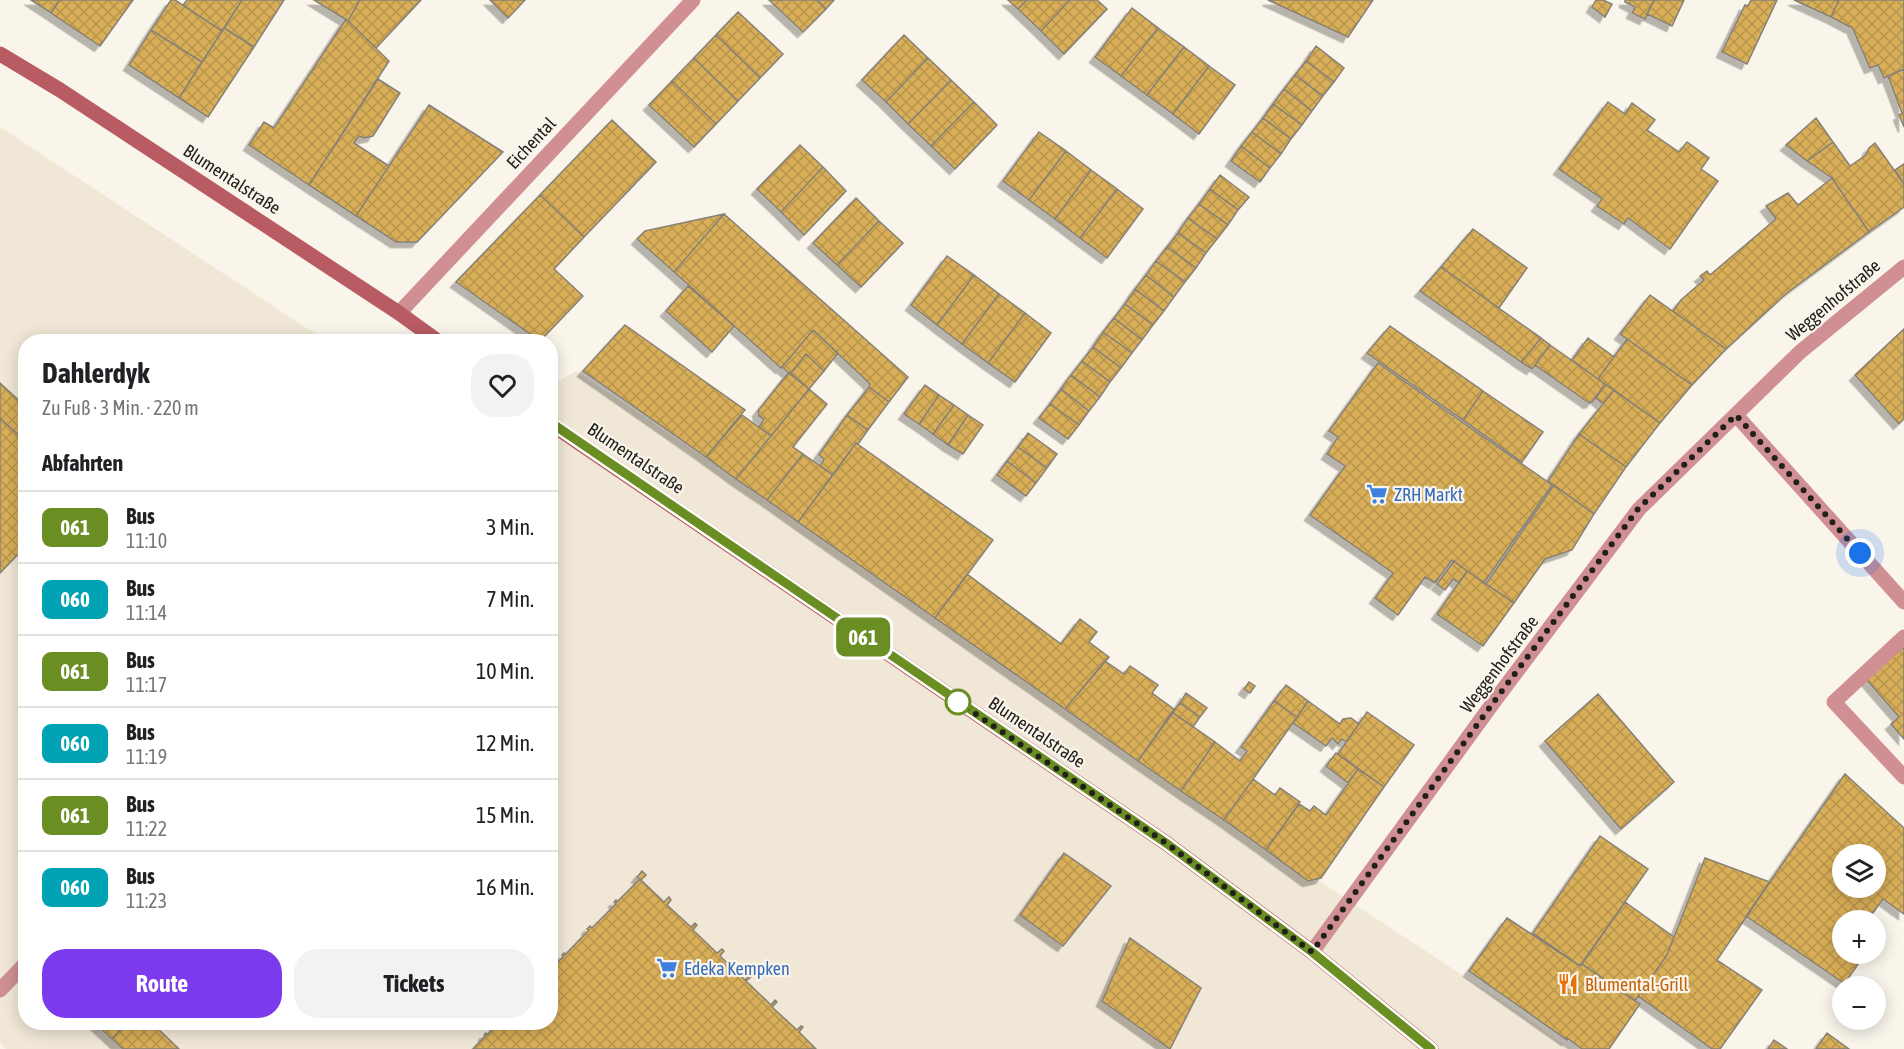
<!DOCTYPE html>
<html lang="de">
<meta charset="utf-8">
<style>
body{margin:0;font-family:"Asap Condensed",sans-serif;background:#f2f2f2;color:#202124;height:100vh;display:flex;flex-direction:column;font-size:22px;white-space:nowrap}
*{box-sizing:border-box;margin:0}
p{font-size:20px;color:#757577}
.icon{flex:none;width:33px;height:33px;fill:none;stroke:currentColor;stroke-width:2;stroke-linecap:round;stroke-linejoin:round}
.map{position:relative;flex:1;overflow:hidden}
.sheet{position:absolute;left:18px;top:334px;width:540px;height:696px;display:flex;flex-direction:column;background:#fff;border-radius:24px;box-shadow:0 3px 15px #0003}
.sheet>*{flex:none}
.badge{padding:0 12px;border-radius:9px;font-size:21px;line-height:39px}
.fabs{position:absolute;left:1832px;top:844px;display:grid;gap:12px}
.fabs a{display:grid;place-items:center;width:54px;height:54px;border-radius:50%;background:#fff;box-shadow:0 3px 15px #0003;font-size:30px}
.you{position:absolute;width:30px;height:30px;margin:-15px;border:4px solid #fff;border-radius:50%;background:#1a73e8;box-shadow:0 0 0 9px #1a73e833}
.map>.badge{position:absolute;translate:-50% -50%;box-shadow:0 0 0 3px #fff}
h2{padding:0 24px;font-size:22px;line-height:54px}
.round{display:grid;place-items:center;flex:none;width:63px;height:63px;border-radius:24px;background:#f2f2f2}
.overview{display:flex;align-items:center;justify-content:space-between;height:102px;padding:0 24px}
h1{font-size:28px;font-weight:700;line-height:45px}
.button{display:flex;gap:12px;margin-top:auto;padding:12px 24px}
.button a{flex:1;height:69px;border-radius:24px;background:#7c3aed;color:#fff;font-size:24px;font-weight:700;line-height:69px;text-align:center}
.button a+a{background:#f2f2f2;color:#202124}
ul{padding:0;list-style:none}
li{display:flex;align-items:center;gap:18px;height:72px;padding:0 24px;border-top:2px solid #e0e0e0}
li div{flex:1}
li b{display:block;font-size:22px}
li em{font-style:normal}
li .badge{min-width:66px;font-weight:700;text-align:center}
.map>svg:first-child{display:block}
</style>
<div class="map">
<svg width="1904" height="1049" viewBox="0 0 1904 1049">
<defs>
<pattern id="building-cross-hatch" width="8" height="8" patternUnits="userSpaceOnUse" patternTransform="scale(1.5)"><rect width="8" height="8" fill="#d8ae58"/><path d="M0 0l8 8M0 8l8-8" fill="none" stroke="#b9954c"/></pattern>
<filter id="shadow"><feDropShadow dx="-5.5" dy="5.5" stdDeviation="0" flood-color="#0004"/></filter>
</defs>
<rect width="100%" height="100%" fill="#faf5eb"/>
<path fill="#f0e7d6" d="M0,127L328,342H26V1023H550V387L576,371L927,607L1313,877L1520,1013L1570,1049H6L0,1043Z"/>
<path fill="url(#building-cross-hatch)" stroke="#868178" stroke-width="1.5" fill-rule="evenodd" filter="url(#shadow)" d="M31,0H60L51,13Z
M60,0H133L100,46L51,13Z
M171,0H175L222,31L202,62L151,30Z
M187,0H242L222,31L183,5Z
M242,0H284L254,47L224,28Z
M314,0H360L348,21Z
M360,0H421L376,48L348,21Z
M490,0H525L508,18Z
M769,0H817L826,9L803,32Z
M817,0H834L826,9Z
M1008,0H1027L1018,9Z
M1027,0H1070L1041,31L1018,9Z
M1070,0H1097L1107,9L1064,54L1041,31Z
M1268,0H1373L1348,37Z
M1596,0H1603L1612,4L1605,17L1592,7Z
M1625,0H1654L1645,19L1632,13L1635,7L1625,2Z
M1654,0H1684L1672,26L1647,14Z
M1751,0H1777L1747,64L1722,52L1745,5L1748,6Z
M1794,0H1839L1831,17Z
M1839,0H1904V69L1884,78L1878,65L1870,68L1852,27H1850L1831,17Z
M1132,8L1158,28L1121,76L1095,57Z
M738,12L783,54L760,78L716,35Z
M346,19L389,61L309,185L249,145L264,122L274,128Z
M224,28L254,47L208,117L179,98Z
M1158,28L1184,47L1147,95L1121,76Z
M151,30L202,62L179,98L129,65Z
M716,35L760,78L738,101L694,58Z
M904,35L928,58L886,102L862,80Z
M1316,46L1344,68L1334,82L1306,61Z
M1184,47L1209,66L1173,114L1147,95Z
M694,58L738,101L716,124L672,81Z
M928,58L951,80L908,124L886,102Z
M1306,61L1334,82L1323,96L1295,75Z
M1209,66L1235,85L1199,134L1173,114Z
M1904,69V127L1899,115L1902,113L1888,76Z
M1295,75L1323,96L1312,111L1284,89Z
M378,79L400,93L373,136L364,138L359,136L354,143L389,166L356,216L309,185Z
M951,80L974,102L931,146L908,124Z
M672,81L716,124L694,147L649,105Z
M1284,89L1312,111L1302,125L1273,104Z
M974,102L997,125L955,169L931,146Z
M1608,102L1625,114L1632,103L1655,120L1647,130L1679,152L1687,142L1709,158L1701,169L1718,181L1670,249L1628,218L1624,224L1597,206L1602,199L1559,169Z
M1273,104L1302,125L1291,139L1263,118Z
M429,105L503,152L417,242H396L356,216Z
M1263,118L1291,139L1281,154L1252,132Z
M1816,118L1833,142L1807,161L1786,145Z
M612,120L656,162L584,237L540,195Z
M1039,132L1066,151L1029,200L1003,181Z
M1252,132L1281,154L1270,168L1241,146Z
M1833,142L1850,166L1866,155L1869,148L1875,143L1904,184V207L1869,232L1832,178L1807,161Z
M800,145L823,167L781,212L757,189Z
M1241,146L1270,168L1260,182L1231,161Z
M1066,151L1091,170L1055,219L1029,200Z
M1904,164V184L1895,170Z
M823,167L846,191L804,235L781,212Z
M1091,170L1117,189L1080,238L1055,219Z
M1220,175L1249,197L1238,210L1210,189Z
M1832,178L1869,232L1787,293L1726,349L1673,311L1681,300L1704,280L1700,276L1707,271L1710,275L1776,219L1766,206L1788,193L1798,205Z
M1117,189L1143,209L1107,258L1080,238Z
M1210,189L1238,210L1228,225L1199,204Z
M540,195L584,237L554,269L583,296L540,341L456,282Z
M856,198L879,221L837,265L813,243Z
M1199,204L1228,225L1217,239L1188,218Z
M724,214L908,377L889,402L869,387L870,384L813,330L781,368L674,272Z
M724,214L674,272L637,239L645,231Z
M1188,218L1217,239L1206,253L1178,233Z
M879,221L903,243L861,287L837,265Z
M1473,229L1527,268L1499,308L1441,267Z
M1178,233L1206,253L1196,268L1167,247Z
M1167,247L1196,268L1185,282L1156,261Z
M947,256L974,275L937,325L911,305Z
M1156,261L1185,282L1174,297L1146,275Z
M1441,267L1541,338L1521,362L1420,291Z
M974,275L999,294L962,344L937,325Z
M1146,275L1174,297L1164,311L1135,289Z
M688,286L734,326L712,352L666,311Z
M1135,289L1164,311L1153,325L1125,304Z
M999,294L1025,313L988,363L962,344Z
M1650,295L1726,349L1692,385L1620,334Z
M1125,304L1153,325L1142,340L1114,318Z
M1025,313L1051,333L1015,382L988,363Z
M1114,318L1142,340L1132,353L1103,332Z
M625,325L745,410L706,457L583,371Z
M1390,326L1483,391L1463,420L1367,353Z
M1904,329V419L1899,424L1855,375Z
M813,330L838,353L824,371L806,354L790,374L782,367Z
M1103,332L1132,353L1121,368L1093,347Z
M1541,338L1550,345L1532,369L1521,362Z
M1588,338L1614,357L1598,379L1572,360Z
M1627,339L1692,385L1660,423L1598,379Z
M1550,345L1605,384L1592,402L1589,403L1535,365Z
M1093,347L1121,368L1110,382L1082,361Z
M806,354L824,371L809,389L790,374Z
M1082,361L1110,382L1100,397L1071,375Z
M1378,363L1552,485L1484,583L1452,560L1435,583L1425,577L1398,615L1375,598L1393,573L1310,515L1345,466L1327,454L1338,437L1329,431Z
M789,372L809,389L771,436L759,427L764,419L759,416L758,411Z
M1071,375L1100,397L1089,411L1061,389Z
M0,383L26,407V442L0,418Z
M1605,384L1614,390L1603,404L1596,398Z
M925,385L939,395L919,424L904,414Z
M869,387L889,402L868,430L847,415Z
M809,389L827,404L793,447L803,454L767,500L736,479Z
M1061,389L1089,411L1079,425L1050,404Z
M1614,390L1660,423L1626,467L1579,434Z
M1483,391L1543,432L1522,462L1463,420Z
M939,395L954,405L933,434L919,424Z
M1050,404L1079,425L1068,439L1039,418Z
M954,405L968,415L948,445L933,434Z
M742,415L771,436L736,479L706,457Z
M847,415L868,430L858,444L856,443L833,475L820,466L824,459L819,455L820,453Z
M968,415L983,425L963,454L948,445Z
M0,418L26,442V546L0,573Z
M1028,433L1057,454L1047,468L1018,447Z
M1579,434L1626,467L1594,514L1548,481Z
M856,443L993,540L935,618L798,522Z
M1018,447L1047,468L1036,483L1007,461Z
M803,454L833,475L798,522L767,500Z
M1007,461L1036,483L1026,496L997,475Z
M1554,485L1594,514L1572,550L1545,559L1514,603L1486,584Z
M1454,561L1467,571L1459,583L1453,579L1445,590L1437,584Z
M1467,571L1514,603L1483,646L1437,614Z
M967,574L1061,644L1080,619L1097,632L1089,642L1109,657L1065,709L935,618Z
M1904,647V739L1891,724L1899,717L1866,679Z
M1105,661L1124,674L1130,666L1158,685L1152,693L1175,710L1138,761L1065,709Z
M1249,682L1255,686L1250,693L1244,689Z
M1286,685L1308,701L1297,717L1274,701Z
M1186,693L1207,708L1200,717L1180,703Z
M1598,694L1674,782L1621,829L1545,741Z
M1274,701L1297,717L1224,820L1181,791L1215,742L1240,761L1247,751L1241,747Z
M1308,701L1340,724L1343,719L1351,718L1359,724L1346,742L1342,739L1338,744L1332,738L1326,746L1293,723Z
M1180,703L1200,717L1193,727L1172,712Z
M1172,712L1215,742L1181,791L1138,761Z
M1367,712L1414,745L1384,787L1338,754Z
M1336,753L1358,769L1348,783L1326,766Z
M1358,769L1384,787L1321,878L1308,881L1266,850L1299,804L1310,811L1314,806L1326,815Z
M1845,774L1904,828V914L1883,899L1867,921H1842V954H1861L1864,956L1847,980L1842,982L1746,916ZM1842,855H1875V888H1842Z
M1253,779L1275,795L1280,788L1300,802L1266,850L1224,820Z
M1600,836L1648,869L1580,966L1533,933Z
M1064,853L1111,886L1063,946L1020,915Z
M1705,858L1770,882L1717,960L1762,990L1720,1049H1712L1638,996L1667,955Z
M642,871L646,875L641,880L664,902L669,897L671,900L667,905L691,927L695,923L697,925L693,930L717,953L722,949L724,951L720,956L745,980L749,975L751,977L746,981L771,1005L775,1000L777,1002L772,1007L797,1030L801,1026L803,1027L799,1032L816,1049H473L485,1036L484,1035L486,1033L487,1035L498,1023H550V970L563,957L562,955L564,953L565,955L589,930L587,929L590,926L592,928L616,904L614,902L616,900L617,902L640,879L637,877Z
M1625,902L1674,937L1667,955L1635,1001L1582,964Z
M1507,918L1580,966L1582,964L1640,1004L1609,1049H1582L1567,1038V1040L1469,971Z
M1130,938L1201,988L1170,1049L1102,1001Z
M95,1023H127L112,1039Z
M127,1023H152L179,1049H123L112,1039Z
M1827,1033L1849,1049H1816Z
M1774,1040L1787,1049H1768Z"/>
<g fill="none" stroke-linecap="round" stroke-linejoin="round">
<path stroke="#d08f92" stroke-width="15" d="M1736,415L1904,602
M1904,637L1834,702L1904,777"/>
<path stroke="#d08f92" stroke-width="15" d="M399,313L693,0
M1312,952L1493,703L1639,509L1800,352L1904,267
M0,990L26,963"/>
<path stroke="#b85b63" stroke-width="15" d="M0,54L60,90L399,313L439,342
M550,423L1166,843L1312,952L1431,1049"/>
</g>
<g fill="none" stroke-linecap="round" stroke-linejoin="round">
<defs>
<path id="line" d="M550,422L1166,843L1312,952L1431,1049"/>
</defs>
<use href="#line" stroke="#fff" stroke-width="14"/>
<use href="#line" stroke="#6b8e23" stroke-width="9"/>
<path stroke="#22201c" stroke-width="6" stroke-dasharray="0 10.8" d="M958,702L1166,843L1312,952L1493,703L1638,509L1736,415L1860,553"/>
</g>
<defs>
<symbol id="supermarket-bare" viewBox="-9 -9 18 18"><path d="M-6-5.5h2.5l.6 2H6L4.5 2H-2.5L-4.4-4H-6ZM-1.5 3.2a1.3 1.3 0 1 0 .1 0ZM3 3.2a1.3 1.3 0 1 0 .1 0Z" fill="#3f7fe0" stroke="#faf5eb" stroke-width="2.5" paint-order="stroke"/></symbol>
<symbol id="restaurant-bare" viewBox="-9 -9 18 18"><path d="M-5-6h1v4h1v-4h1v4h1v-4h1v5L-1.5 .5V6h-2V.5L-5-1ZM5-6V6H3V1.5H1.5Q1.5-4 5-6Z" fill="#e8710a" stroke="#faf5eb" stroke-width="2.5" paint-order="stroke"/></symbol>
</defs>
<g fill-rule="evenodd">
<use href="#supermarket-bare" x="1362" y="479" width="30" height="30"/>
<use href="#supermarket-bare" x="652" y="953" width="30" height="30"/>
<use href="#restaurant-bare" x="1553" y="969" width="30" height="30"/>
</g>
<circle fill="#fff" stroke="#6b8e23" stroke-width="3" cx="958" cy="702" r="12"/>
<g text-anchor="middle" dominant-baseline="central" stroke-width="4.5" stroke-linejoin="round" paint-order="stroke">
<g font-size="18" fill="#22201c" stroke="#faf5eb">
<text transform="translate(531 143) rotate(-47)">Eichental</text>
<text transform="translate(232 179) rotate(33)">Blumentalstraße</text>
<text transform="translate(1833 300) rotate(-40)">Weggenhofstraße</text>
<text transform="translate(636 458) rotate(34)">Blumentalstraße</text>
<text transform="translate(1499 664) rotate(-53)">Weggenhofstraße</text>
<text transform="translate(1037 732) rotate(34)">Blumentalstraße</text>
</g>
<g font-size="18" fill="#366cbe" stroke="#faf5eb" text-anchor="start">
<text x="1394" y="494">ZRH Markt</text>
<text x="684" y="968">Edeka Kempken</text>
</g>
<g font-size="18" fill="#c56008" stroke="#faf5eb" text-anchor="start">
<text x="1585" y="984">Blumental-Grill</text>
</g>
</g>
</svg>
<div class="fabs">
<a><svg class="icon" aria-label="layers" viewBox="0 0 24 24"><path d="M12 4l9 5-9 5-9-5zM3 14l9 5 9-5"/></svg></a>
<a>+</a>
<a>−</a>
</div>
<div class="you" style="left:1860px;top:553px"></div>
<b class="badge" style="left:863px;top:637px;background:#6b8e23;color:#fff">061</b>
<section class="sheet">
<div class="overview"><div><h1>Dahlerdyk</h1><p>Zu Fuß · 3 Min. · 220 m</p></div><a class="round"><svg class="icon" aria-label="heart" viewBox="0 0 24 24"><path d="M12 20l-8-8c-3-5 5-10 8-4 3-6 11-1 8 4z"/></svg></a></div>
<h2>Abfahrten</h2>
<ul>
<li><span class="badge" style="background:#6b8e23;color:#fff">061</span><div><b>Bus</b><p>11:10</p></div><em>3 Min.</em></li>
<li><span class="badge" style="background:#00a3b4;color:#fff">060</span><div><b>Bus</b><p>11:14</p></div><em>7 Min.</em></li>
<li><span class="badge" style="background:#6b8e23;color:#fff">061</span><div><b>Bus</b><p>11:17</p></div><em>10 Min.</em></li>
<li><span class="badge" style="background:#00a3b4;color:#fff">060</span><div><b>Bus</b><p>11:19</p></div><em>12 Min.</em></li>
<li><span class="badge" style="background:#6b8e23;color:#fff">061</span><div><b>Bus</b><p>11:22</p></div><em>15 Min.</em></li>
<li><span class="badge" style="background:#00a3b4;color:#fff">060</span><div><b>Bus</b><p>11:23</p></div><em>16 Min.</em></li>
</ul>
<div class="button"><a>Route</a><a>Tickets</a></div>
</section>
</div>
